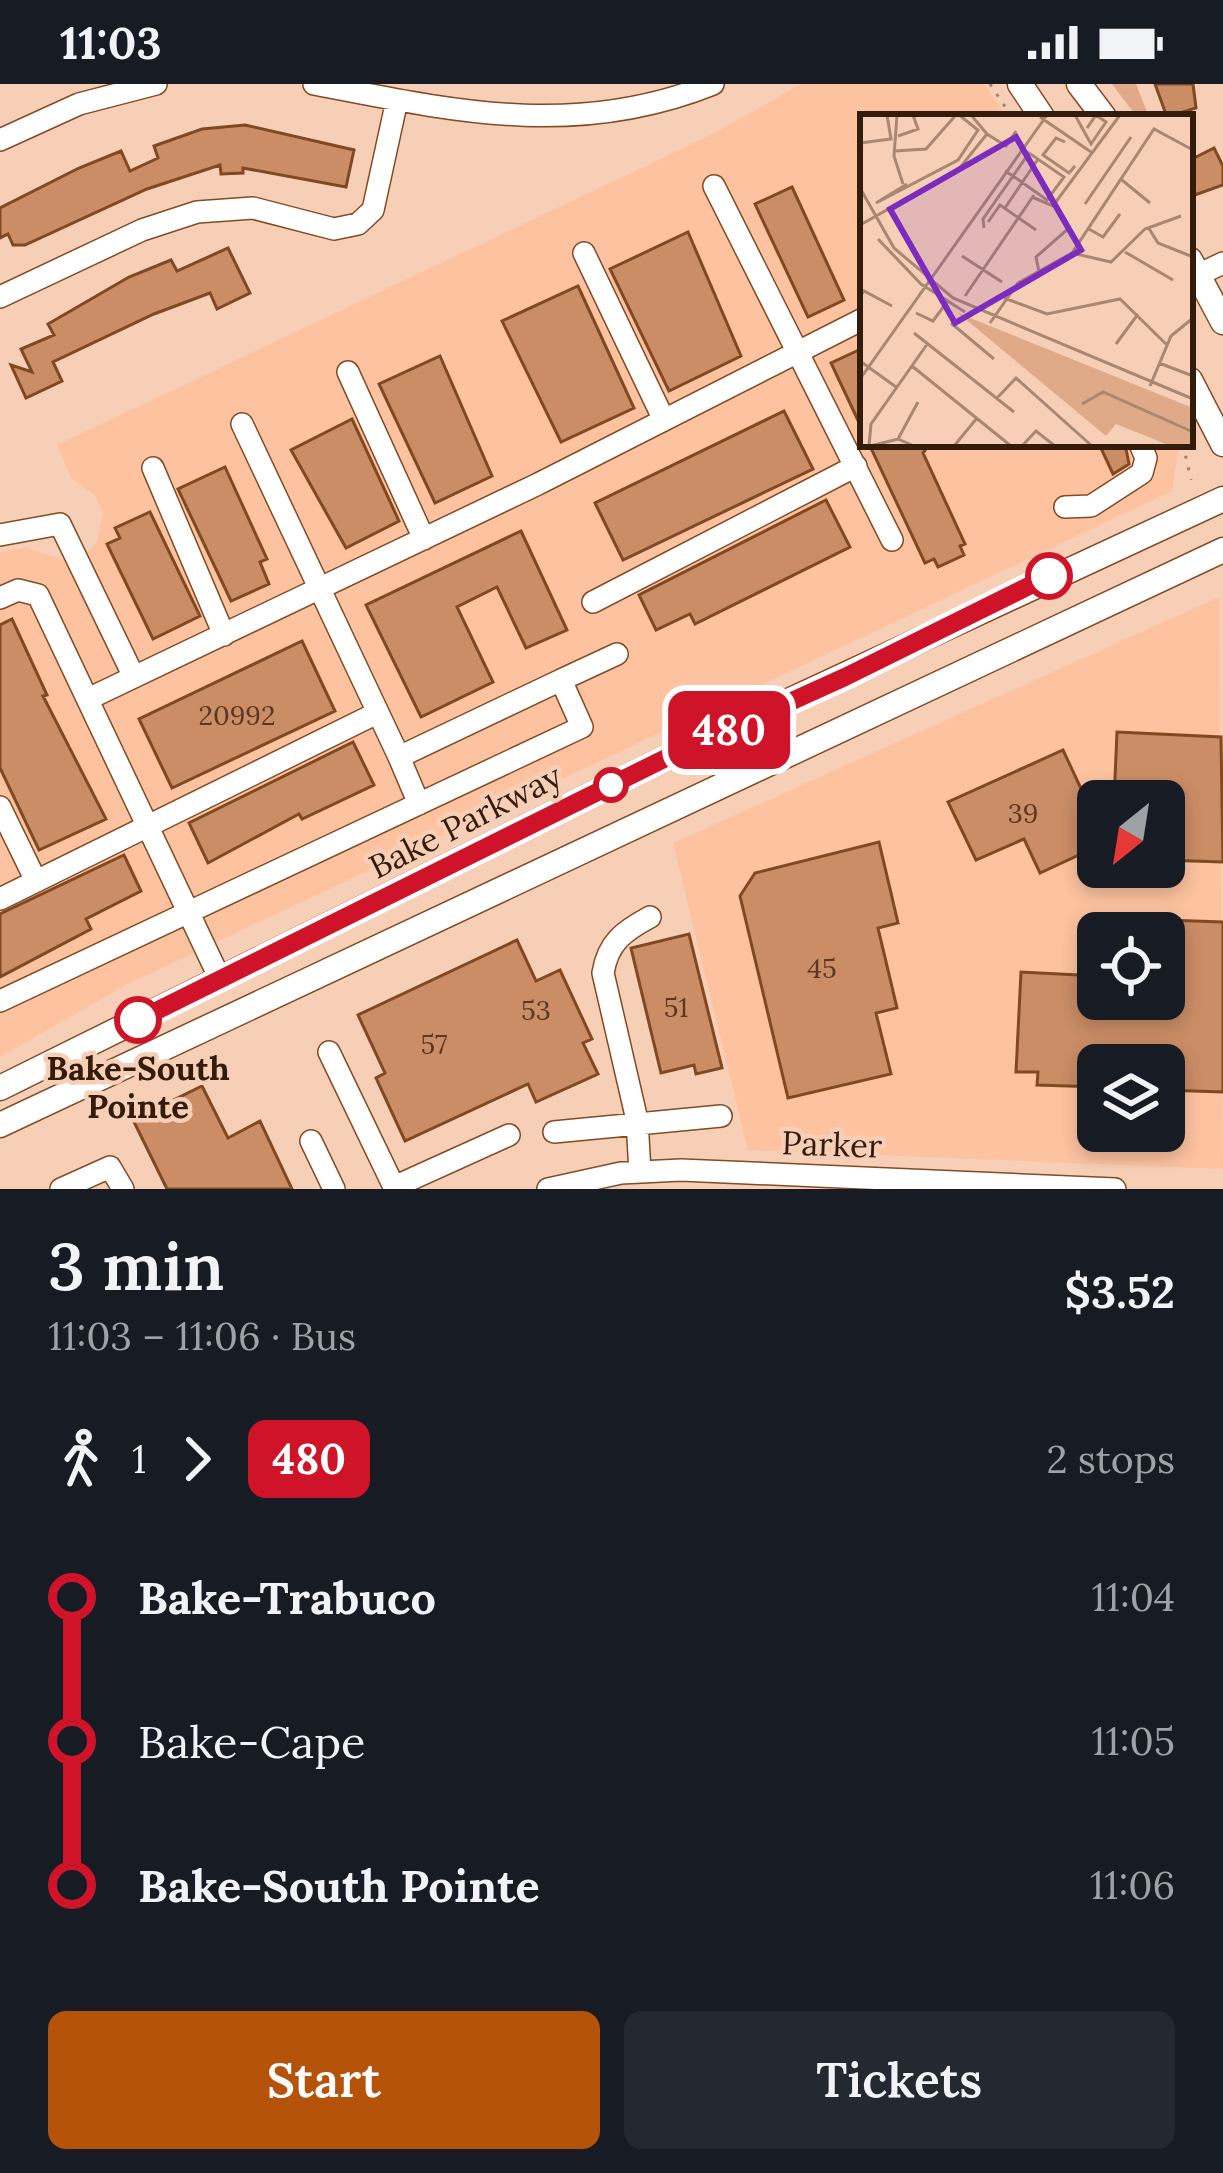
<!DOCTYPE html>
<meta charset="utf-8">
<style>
body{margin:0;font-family:Lora,serif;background:#242831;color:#f1f3f6;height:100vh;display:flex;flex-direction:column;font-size:45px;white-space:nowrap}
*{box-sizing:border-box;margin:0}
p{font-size:39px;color:#9ea1a6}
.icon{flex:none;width:66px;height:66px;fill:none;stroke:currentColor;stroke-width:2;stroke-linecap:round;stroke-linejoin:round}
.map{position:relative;height:1105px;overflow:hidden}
.panel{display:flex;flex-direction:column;background:#171b24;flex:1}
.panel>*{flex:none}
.badge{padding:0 24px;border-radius:18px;font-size:42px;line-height:78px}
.needle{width:78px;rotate:210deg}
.buttons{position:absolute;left:1077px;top:696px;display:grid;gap:24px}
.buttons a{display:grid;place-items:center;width:108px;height:108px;border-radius:18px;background:#171b24;box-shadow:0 6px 18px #0003;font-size:60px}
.map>.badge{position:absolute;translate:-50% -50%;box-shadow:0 0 0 6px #fff}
.legs{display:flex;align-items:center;gap:18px;height:132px;padding:0 48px;font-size:39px}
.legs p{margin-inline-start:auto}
.headline{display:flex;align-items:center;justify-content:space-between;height:204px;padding:0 48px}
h1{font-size:66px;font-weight:600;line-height:90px}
.action{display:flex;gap:24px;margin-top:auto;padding:24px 48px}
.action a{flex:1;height:138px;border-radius:18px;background:#b45309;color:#fff;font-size:48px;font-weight:600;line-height:138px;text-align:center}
.action a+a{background:#242831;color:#f1f3f6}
ul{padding:0 48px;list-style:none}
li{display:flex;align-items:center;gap:42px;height:144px;font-size:45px}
li i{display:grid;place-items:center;width:18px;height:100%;margin:0 15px;background:currentColor}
li i::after{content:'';width:30px;height:30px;margin:-15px;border:9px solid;border-radius:50%;background:#171b24}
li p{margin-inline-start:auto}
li:first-child i{background:linear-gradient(#0000 50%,currentColor 0)}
li:last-child i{background:linear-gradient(currentColor 50%,#0000 0)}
.status{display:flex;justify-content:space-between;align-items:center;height:84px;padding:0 60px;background:#171b24;direction:ltr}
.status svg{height:33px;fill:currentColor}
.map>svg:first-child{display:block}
</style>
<div class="status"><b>11:03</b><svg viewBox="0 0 49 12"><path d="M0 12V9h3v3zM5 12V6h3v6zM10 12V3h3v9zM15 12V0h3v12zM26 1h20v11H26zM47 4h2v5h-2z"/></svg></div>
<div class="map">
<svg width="1223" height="1105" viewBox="0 0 1223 1105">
<rect width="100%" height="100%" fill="#f7cfb7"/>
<path fill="#fdc3a0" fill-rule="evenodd" d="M801,0H984L1007,33H863V360H1179L1172,407L126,901L0,973V468L25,464L65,476L85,472L97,457L103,429L95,411L71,394L57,361L715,49Z
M1219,513L1223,1085L748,1066L673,759ZM1098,717H1164V783H1098ZM1098,849H1164V915H1098ZM1098,981H1164V1047H1098Z"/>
<path fill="#e0a988" d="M1112,0H1136L1149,33H1137Z"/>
<path fill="#ca8d66" stroke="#804922" stroke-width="3" d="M1155,0H1193L1196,24L1167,33Z
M245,41L354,66L346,103L243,84V89L221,90L220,81L147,105L25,161H13L8,150L0,154V124L79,84L121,67L130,87L158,74L154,62L202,45Z
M1214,64L1223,82V101L1195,111L1190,76Z
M792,103L844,216L808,233L755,120Z
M688,148L741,272L669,307L610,185Z
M228,164L250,209L217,225L210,209L154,230L53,278L62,297L26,314L11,281L32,288L21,265L54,251L48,240L129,193L171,176L177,187Z
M578,202L634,324L561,358L502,237Z
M863,264V347L831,279Z
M440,272L492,392L435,419L379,300Z
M784,327L813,385L623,476L595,419Z
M352,335L399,437L346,464L291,366Z
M869,360H930L923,369L965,460L960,462L964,471L938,483L934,475L925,479Z
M1099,360H1125L1129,380L1113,390Z
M225,383L267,475L260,478L269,500L231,517L178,405Z
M826,416L850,463L695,540L690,530L656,546L639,511Z
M150,428L200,532L153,555L107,460L120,454L115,444Z
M521,447L567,546L526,564L497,503L457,523L493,598L421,633L366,521Z
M12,535L47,611L43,612L106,735L39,766L0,684V541Z
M302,557L335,627L172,704L139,635Z
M1117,648L1221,653L1223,778L1164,776V717H1114Z
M353,658L374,701L302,735L299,730L208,779L189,739Z
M1063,666L1098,741V762L1040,789L1024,755L976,776L948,718Z
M879,758L898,839L878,844L897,924L876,929L891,990L788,1014L740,812L755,789Z
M124,771L141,807L86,835L91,845L0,893V830Z
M1167,836L1223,838V1008L1164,1006V981H1098V1003L1037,1001L1038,988H1016L1021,888L1098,892V915H1164Z
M689,850L722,984L696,990L694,981L661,989L631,864Z
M517,856L536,897L560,886L592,955L583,959L598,990L536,1018L528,1000L405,1057L376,994L385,989L358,931Z
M202,1002L228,1054L260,1037L292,1105H167L133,1036Z"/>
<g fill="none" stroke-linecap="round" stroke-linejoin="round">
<defs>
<path id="minor" d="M314,0C454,27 576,55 713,0
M0,56L79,20L156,0
M714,102L892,456
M584,169L664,336
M1198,191L1223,179
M0,213L142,146L197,128L253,124L334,145L358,140L373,126L397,16
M348,288L424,455
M242,340L399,673L561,596
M153,384L224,551
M1065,423L1091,422L1142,389L1146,374L1140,360
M0,451L60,440L134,593
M0,514L18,506L38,511L220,895
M593,518L856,382
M88,615L538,400L863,235
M399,673L419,720
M0,723L36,797
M0,815L377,629
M0,917L582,643L561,596L617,570
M329,968L395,1105
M554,1048L721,1032
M311,1057L334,1105
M640,1088L637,1036L603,889C608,858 624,847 650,833
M394,1103L509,1051
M61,1105L110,1083L123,1105
M548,1105L621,1089L681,1086L1115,1105"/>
<path id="major" d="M1020,0L1042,33
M1079,0L1104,33
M1190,176L1223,238
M1190,296L1223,360
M0,1004L666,674L1223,415
M0,1041L1223,466"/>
</defs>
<use href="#minor" stroke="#824b24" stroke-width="24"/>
<use href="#major" stroke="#824b24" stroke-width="27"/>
<path stroke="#a1806c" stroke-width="3" stroke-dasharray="3 9" stroke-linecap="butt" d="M990,0L1012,33
M1183,360L1191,396"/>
<use href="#minor" stroke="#fff" stroke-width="21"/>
<use href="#major" stroke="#fff" stroke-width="24"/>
</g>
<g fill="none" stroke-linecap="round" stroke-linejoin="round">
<defs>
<path id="line-1" d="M138,936L666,674L845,593L1049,492"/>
</defs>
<use href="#line-1" stroke="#fff" stroke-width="27"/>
<use href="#line-1" stroke="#cf1429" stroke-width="18"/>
</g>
<g fill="#fff" stroke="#cf1429" stroke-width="6">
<circle cx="1049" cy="492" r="21"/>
<circle cx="611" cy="701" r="15"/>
<circle cx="138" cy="936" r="21"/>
</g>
<g text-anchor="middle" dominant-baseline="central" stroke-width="9" stroke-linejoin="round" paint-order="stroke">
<g font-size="27" fill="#5a3823">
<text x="237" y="631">20992</text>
<text x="1023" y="729">39</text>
<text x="822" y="884">45</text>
<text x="676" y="923">51</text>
<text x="536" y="926">53</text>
<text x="434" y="960">57</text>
</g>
<g font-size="33" fill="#341c0d" stroke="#f7cfb7">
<text transform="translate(465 737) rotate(-27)">Bake Parkway</text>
<text transform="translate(832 1060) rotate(2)">Parker</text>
</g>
<g font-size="33" font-weight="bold" fill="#341c0d" stroke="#f7cfb7">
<text x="138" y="984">Bake-South<tspan x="138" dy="38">Pointe</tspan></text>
</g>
</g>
<g transform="translate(860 30)">
<rect width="333" height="333" fill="#f7cfb7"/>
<path d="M98,199L333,294V332H311L256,310L246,322Z" fill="#e0a988"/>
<path fill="none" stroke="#a98773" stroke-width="3" d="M37,1L34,42L43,70M215,1L231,30L246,8L236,1L227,14M180,3L231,38M127,20L146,32L156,17M38,22L58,15L53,1M205,28L196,24L183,41L209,59L215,52M0,29L31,25L27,1M35,37L66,35L96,1M262,66L290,89M47,70L16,89L98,46L118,16L99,1M0,74L34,134L93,184L333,285M172,83L193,92L260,1M225,90L271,23M145,94L178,45M128,108L140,91L176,116M0,111L98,56L127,20L111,1M288,113L298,129L333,143M124,114L123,105L153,62L169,39L204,63L187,86L153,62L145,57M229,115L243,123L260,100M18,125L61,170L105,198M265,138L313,166M212,139L251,148L285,115L321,102M102,142L142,168M179,158L176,143L209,114M0,182L4,177L32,192M105,182L174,81M144,184L187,200L260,185L306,230M56,199L73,207L87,188M91,209L134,245M130,209L158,169L212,139L294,15L333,36M54,219L154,298M256,230L278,200M0,247L36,273M299,249L333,262M52,252L151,332M0,265L187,1M290,272L311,222L333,204M137,284L156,264L232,332M222,290L243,278L333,318M38,325L58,288M9,332L11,310L68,229M10,332L38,325L54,332M94,332L117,304M162,332L176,317L195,332"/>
<path fill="#7b2cbf" fill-opacity="0.15" stroke="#7b2cbf" stroke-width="6" d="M156,23L221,136L95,209L30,95Z"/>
<rect width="333" height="333" fill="none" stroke="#341c0d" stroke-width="6"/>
</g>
</svg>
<div class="buttons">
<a><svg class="needle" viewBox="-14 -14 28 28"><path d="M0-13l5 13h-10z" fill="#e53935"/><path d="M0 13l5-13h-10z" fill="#9ea1a6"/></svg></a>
<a><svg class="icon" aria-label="locate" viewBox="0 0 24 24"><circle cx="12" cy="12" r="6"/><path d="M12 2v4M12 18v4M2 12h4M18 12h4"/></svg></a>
<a><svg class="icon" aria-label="layers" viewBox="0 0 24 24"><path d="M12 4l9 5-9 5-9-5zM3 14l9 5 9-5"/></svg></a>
</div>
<b class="badge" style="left:729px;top:646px;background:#cf1429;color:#fff">480</b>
</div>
<section class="panel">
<div class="headline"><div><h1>3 min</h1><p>11:03 – 11:06 · Bus</p></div><b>$3.52</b></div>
<div class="legs"><svg class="icon" aria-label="walk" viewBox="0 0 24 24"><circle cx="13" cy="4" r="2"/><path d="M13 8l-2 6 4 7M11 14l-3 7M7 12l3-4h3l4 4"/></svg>1<svg class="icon" aria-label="forward" viewBox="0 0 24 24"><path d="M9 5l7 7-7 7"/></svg><b class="badge" style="background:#cf1429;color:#fff">480</b><p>2 stops</p></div>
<ul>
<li><i style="color:#cf1429"></i><b>Bake-Trabuco</b><p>11:04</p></li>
<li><i style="color:#cf1429"></i><span>Bake-Cape</span><p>11:05</p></li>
<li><i style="color:#cf1429"></i><b>Bake-South Pointe</b><p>11:06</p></li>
</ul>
<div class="action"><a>Start</a><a>Tickets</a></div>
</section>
